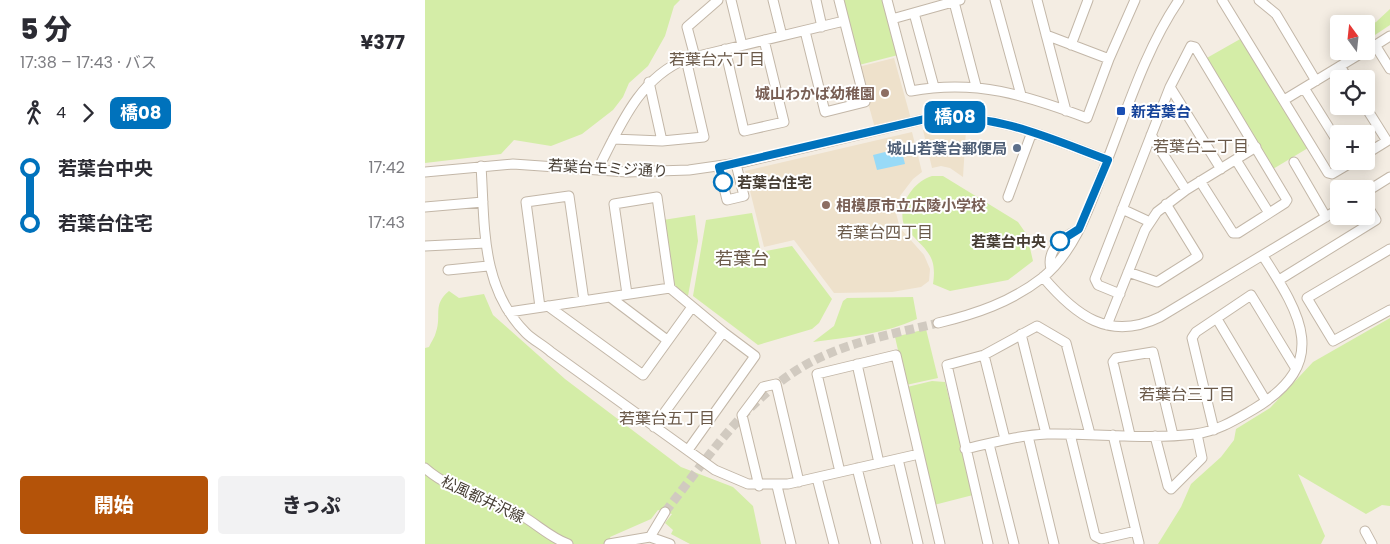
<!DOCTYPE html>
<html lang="ja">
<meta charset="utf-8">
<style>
body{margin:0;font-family:Poppins,"Noto Sans JP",sans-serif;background:#f2f2f3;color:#2b2b33;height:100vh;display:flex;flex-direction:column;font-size:19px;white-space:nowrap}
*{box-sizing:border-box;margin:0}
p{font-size:16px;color:#7c7c81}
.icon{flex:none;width:28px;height:28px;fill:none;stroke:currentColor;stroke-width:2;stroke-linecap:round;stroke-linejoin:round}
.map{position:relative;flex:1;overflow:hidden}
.sheet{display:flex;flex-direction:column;background:#fff;width:425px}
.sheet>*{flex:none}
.badge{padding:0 10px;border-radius:8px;font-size:18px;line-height:32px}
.needle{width:32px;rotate:345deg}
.fabs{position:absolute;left:905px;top:15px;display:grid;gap:10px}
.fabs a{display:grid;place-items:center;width:45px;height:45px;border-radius:5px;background:#fff;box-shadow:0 2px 12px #0003;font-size:25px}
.map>.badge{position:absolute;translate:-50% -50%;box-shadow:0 0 0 2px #fff}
.legs{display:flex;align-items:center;gap:8px;height:55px;padding:0 20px;font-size:16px}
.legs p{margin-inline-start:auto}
.overview{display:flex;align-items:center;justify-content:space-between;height:85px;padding:0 20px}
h1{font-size:28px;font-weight:800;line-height:38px}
.primary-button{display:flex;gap:10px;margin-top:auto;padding:10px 20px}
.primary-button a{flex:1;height:58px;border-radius:5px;background:#b45309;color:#fff;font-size:20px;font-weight:800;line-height:58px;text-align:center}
.primary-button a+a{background:#f2f2f3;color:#2b2b33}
ul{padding:0 20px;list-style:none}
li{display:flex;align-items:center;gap:18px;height:55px;font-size:19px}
li i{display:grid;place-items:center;width:8px;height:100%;margin:0 6px;background:currentColor}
li i::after{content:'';width:12px;height:12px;margin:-6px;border:4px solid;border-radius:50%;background:#fff}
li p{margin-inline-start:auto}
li:first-child i{background:linear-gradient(#0000 50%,currentColor 0)}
li:last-child i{background:linear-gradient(currentColor 50%,#0000 0)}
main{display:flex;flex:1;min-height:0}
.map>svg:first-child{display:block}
</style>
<main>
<section class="sheet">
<div class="overview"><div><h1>5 分</h1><p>17:38 – 17:43 · バス</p></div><b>¥377</b></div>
<div class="legs"><svg class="icon" aria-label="walk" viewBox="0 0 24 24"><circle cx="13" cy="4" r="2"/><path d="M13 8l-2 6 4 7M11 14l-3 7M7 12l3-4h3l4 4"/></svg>4<svg class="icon" aria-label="forward" viewBox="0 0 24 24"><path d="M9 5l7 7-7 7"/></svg><b class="badge" style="background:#0072bc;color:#fff">橋08</b></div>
<ul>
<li><i style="color:#0072bc"></i><b>若葉台中央</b><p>17:42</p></li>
<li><i style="color:#0072bc"></i><b>若葉台住宅</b><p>17:43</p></li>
</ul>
<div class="primary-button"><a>開始</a><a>きっぷ</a></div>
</section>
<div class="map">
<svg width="965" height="544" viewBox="0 0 965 544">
<rect width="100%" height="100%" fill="#f4ede3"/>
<path fill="#eee1cb" d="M469,58L486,119L450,128L433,67Z
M523,127L541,130L538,177L525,168L516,166L507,168L498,130Z
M487,132L497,172L488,179L475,196L471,213L475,228L499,255L505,269L504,281L496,287L467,292L409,293L369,240L339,247L320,171Z"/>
<path fill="#d4eda7" d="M0,0H255L249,6L240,36L223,66L204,83L198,97L188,110L157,134L126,146L89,140L76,154L0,163Z
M418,0H458L473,55L434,65Z
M965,9V25L941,41V27L951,22Z
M817,38L883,148L848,169L780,59Z
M507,176H518L593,222L602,235L608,261L583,280L525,291L508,284C512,257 503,252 486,234C484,231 480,228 479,225C472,205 489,181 507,176Z
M327,213L336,252L367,246L407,299L394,323L387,329L333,345L268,296L281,220Z
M270,215L273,241L263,296L247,283L238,220Z
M24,291L34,298L59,294L68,315L140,379L256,467L308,487L328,506L336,544H265L246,534L248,530L240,523L247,514L233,510L226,519L185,537L188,544H0V348L4,347C6,342 10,337 11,332C17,315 7,305 24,291Z
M488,297L492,319C459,334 424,337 388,342L409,326L418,301L422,298Z
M965,318V506L957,505L941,514L873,474L900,536L896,544H733L756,507L766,484L796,457L809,440L811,429L845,408L888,362Z
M501,329L513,378L481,385L470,337Z
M507,381L520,382L548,495L509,505L482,387Z"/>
<path fill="#98daf7" d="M476,148L480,164L452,170L448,155Z"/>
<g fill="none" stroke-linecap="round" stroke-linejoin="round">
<path stroke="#d1cac0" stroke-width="9" stroke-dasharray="9 4.5" stroke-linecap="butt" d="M240,512C278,464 314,409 366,374C409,344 464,335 513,323"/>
<defs>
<path id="minor" d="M306,0L317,45
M348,0L357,36
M391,0L397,27
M462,0L486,91C552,79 600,95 662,118L684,59L710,0
M570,0L596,95
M612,0L641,111
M797,0L903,173L907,174L929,161
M834,0L851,14L891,81
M529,2L551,86
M489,13L509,87
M467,19L535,0
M380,31L400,112L440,102L414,0
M621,35L684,59
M646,45L663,0
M950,45L965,69
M946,48L965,36
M300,49L319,131L359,122L339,40
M270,57L262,27L293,0
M915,66L923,79
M224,82L237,141
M745,87L796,169
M879,88L914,144
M859,100L940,51
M940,106L962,141L941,154
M726,135L761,190
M188,139L237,141L279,137L261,59
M811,160L844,213
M869,162L901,217
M56,166C60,225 55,287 101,333C108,340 118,345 126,352L290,470L323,484H363L494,454
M294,167L302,200L319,196L311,164
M173,169C195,126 214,78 261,59L419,21
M0,172L88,164L202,172L264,170L320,162L500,119C571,112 618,136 683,160
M941,192L965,177
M583,197L607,132
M0,207L58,202
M697,209L725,222
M0,246L61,243
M965,249L882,298L908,341L965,310
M626,269C621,250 638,237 653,230
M23,270L63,266
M703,272L732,282L773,256L741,204
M618,277C650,315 684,342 735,317L914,209
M854,280L951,220L941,204
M202,294L189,204L232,197L245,288L298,332L330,356L263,450
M695,294L673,285L670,279L745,87L766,46L770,47L862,200L860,203L813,233H808L775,181
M185,297L242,340
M123,306L218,375L267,307
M115,307L101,202L144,196L159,301
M84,312L245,288
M792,319L841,401
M513,323C551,314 586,302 617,278C651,251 665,205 680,166C702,110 720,50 754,0
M682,325L720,230L732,212L761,190L831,147
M596,334L621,434
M559,355L580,439
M432,364L454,463
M229,427L298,332
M789,430L767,338L771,332L826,295L871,369
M645,434L670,536L676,539L711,531L688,435
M705,435L688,362L691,358L728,352L748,435
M603,436L629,544
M730,436L743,486L746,489L777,458L772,434
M564,444L589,544
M540,449C567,443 594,435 622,434C671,433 722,440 770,434C793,431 810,420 829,409C906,363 876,315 838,256
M473,459L493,544
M0,468C27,492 63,497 94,514C111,523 124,537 143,544
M432,468L451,544
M415,472L392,374L471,355L515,544
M392,478L409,544
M334,486L317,415L338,387L351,384L374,482
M352,486L366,544
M711,531L714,543
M940,531L947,544
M225,537L240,512
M184,544L225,537L245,544
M563,544L522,365L559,355L612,326L641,343L665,434"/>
</defs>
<use href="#minor" stroke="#c3b7a8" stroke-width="11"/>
<use href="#minor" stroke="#fff" stroke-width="9"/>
</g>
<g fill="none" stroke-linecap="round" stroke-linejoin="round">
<defs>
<path id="line-1" d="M298,182L294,167L500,119C571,112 618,136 683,160L654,229L635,241"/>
</defs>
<use href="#line-1" stroke="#fff" stroke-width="11"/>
<use href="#line-1" stroke="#0072bc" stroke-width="8"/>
</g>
<g fill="#8d6e63" stroke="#fff" stroke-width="2">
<circle cx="460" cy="93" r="5"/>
<circle cx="401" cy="205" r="5"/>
</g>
<rect fill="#1a4fb4" stroke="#fff" stroke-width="2" x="691" y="106" width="10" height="10" rx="2.5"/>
<circle fill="#5c6f8a" stroke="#fff" stroke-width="2" cx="592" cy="148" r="5"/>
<g fill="#fff" stroke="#0072bc" stroke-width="2.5">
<circle cx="298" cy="182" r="9"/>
<circle cx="635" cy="241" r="9"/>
</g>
<g text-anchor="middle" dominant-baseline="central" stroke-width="4" stroke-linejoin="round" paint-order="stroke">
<g font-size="15" font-weight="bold" fill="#785e54" stroke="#fff" text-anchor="end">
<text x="450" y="93">城山わかば幼稚園</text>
<text x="411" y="205" text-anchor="start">相模原市立広陵小学校</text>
</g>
<g font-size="15" font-weight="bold" fill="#164399" stroke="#fff" text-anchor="start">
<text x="706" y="111">新若葉台</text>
</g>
<g font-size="15" font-weight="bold" fill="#4e5e75" stroke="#fff" text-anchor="end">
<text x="582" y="148">城山若葉台郵便局</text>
</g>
<g font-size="15" fill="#463d33" stroke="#fff">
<text transform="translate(183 168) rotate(3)">若葉台モミジ通り</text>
<text transform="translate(58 499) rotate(25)">松風都井沢線</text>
</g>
<g font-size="15" font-weight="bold" fill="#463d33" stroke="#fff" text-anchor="start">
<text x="312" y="182">若葉台住宅</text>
<text x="621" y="241" text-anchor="end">若葉台中央</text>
</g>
<g font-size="16" fill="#6a5949" stroke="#fff">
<text x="292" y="59">若葉台六丁目</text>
<text x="776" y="146">若葉台二丁目</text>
<text x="460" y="232">若葉台四丁目</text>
<text x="762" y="394">若葉台三丁目</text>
<text x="242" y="418">若葉台五丁目</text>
</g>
<g font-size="18" fill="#6a5949" stroke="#fff">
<text x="317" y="258">若葉台</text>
</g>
</g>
</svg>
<div class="fabs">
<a><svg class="needle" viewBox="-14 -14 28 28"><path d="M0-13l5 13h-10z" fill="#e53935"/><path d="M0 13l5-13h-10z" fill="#7c7c81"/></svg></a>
<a><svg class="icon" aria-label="locate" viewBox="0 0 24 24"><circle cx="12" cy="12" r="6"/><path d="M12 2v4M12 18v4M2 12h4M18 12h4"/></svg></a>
<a>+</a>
<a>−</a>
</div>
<b class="badge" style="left:530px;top:117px;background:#0072bc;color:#fff">橋08</b>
</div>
</main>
